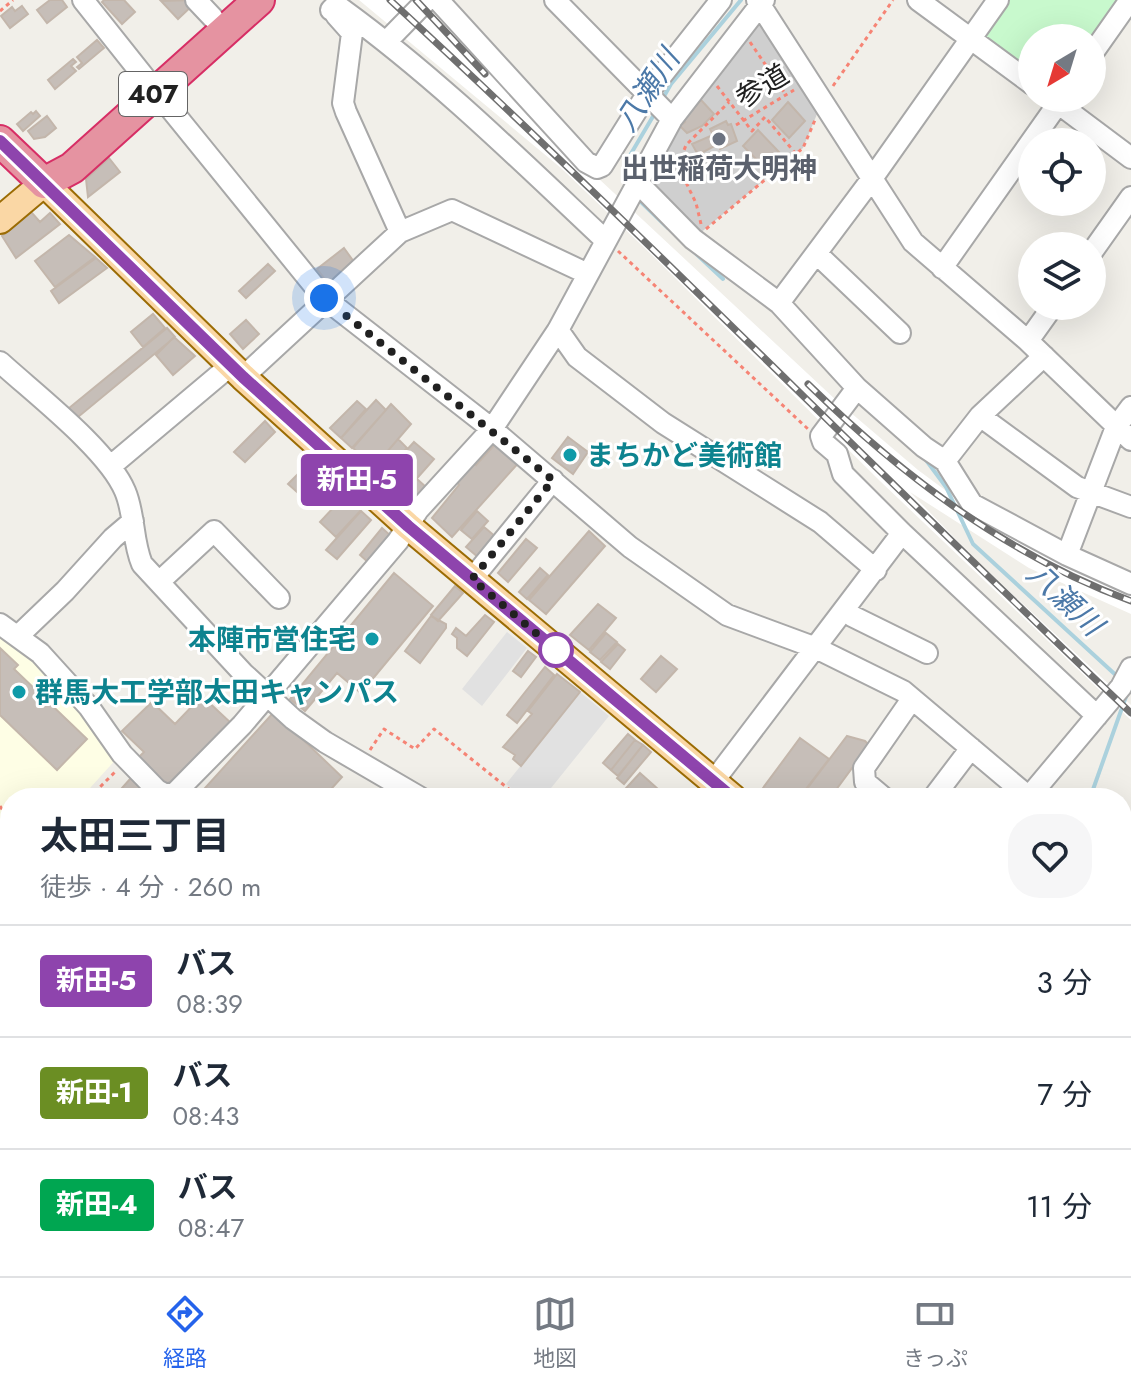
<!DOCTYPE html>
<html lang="ja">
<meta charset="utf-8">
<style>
body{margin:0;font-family:Jost,"Noto Sans JP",sans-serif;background:#f6f6f7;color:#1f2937;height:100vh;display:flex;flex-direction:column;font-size:30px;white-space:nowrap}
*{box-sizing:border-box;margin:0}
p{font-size:26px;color:#747a83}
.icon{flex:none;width:44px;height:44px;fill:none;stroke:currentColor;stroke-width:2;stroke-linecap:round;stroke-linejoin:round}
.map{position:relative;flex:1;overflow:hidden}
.panel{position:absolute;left:0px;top:788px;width:1132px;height:488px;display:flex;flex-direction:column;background:#fff;border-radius:32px 32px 0 0;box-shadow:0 8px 32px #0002}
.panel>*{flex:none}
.badge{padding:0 16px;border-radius:6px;font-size:28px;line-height:52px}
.needle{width:52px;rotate:218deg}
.controls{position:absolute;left:1018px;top:24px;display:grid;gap:16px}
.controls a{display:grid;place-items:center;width:88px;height:88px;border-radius:50%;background:#fff;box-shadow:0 8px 32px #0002;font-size:40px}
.you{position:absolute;width:40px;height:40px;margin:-20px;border:6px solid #fff;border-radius:50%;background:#1a73e8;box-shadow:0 0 0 12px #1a73e833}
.map>.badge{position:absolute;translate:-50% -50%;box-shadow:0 0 0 4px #fff}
.round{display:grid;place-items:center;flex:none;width:84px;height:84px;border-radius:32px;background:#f6f6f7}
.head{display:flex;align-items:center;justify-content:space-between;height:136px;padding:0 40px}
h1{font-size:38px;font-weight:700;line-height:60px}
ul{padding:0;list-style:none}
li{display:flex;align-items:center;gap:24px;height:112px;padding:0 40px;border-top:2px solid #e0e1e3}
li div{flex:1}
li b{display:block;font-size:30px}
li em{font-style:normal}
li .badge{min-width:88px;font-weight:700;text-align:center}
.tabs{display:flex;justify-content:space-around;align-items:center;height:112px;border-top:2px solid #e0e1e3;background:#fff;font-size:22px;color:#747a83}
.tabs a{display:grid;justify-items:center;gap:4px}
.tabs .active{color:#2563eb}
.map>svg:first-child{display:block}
</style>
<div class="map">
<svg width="1131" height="1276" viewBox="0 0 1131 1276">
<rect width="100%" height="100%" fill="#f1efe9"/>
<path fill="#fefee5" d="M0,634L25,650L119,756L81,798H10V845L0,834Z"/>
<path fill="#cfcfcf" d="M760,5L822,102L803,148L693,239L638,183Z
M476,1266H586L578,1276H468Z"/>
<path fill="#c8f9cd" d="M1007,0H1123L1092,38H1032V75L985,40L984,34Z
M0,1252H10V1266H146L179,1276H0Z"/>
<path fill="#e1e1e1" d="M507,632L527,648L482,706L462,689Z
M580,692L609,716L543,798H523L506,784Z"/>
<path fill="#fff" d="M359,0H421L524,109L837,401L918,470L972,510L1131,591V614L1029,568L910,492L978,562L1131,705V720L880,481L655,258L561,168Z"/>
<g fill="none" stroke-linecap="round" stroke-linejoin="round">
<path stroke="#abd1dd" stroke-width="4" d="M663,98L671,84L741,0
M633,173L629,157L655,113
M640,197L641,202L668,228
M692,250L723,279
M926,460L946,487L973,544L1119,678
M1090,798L1128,691
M1122,934L1131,926"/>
</g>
<path fill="#c6beb8" stroke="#c3b6ab" stroke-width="2" d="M50,0H62L67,7L47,23L37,10Z
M104,0H124L135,12L122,24L102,2Z
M194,0L196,2L178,19L161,1Z
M22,6L28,14L10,28L1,16L12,7L15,11Z
M97,40L104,48L79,69L77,67L82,63L77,57Z
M73,59L76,62L71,66L76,71L55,89L48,80Z
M701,100L714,114L702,126L687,133L680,126L685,122L683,120Z
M788,102L805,121L789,138L772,120Z
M36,111L40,116L23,131L17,124L31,112L33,114Z
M47,116L56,128L45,137L34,139L28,131Z
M726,121L728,125L731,124L737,141L720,149L718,144L698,155L692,144L713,135L710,129Z
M758,130L779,152L764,167L743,146Z
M109,158L120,172L88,197L86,179Z
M29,213H32L40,222L50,213L60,224L16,258L2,236Z
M69,235L95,257L55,287L35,261Z
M344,248L354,262L331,287L317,269Z
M96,258L107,268L59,303L51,291Z
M268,264L275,271L246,298L239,291Z
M153,314L165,328L143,347L131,332Z
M246,320L259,334L243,349L230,334Z
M167,328L175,337L72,422L63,413Z
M174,337L195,356L173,375L156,355Z
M376,400L386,410L352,448L341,438Z
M357,401L366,409L341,438L330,428Z
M391,404L411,424L374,467L353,448Z
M265,421L275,432L245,462L234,452Z
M568,437L588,452L573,474L552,458Z
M398,439L407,448L383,475L374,467Z
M498,441L521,460L452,537L432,518L459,485L455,480L472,461L476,465Z
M414,442L434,459L404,493L384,475Z
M310,462L325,476L305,499L288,484Z
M417,479L426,487L413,501L404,493Z
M347,493L363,508L336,537L320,522Z
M361,511L371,520L337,559L326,550Z
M477,511L488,521L472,539L461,530Z
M484,527L496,537L478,557L466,547Z
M382,528L391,536L369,563L360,555Z
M589,531L605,546L546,614L529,600Z
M526,539L537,548L508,582L498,573Z
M540,568L548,575L527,599L519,592Z
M394,573L433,606L361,693L337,673L305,711L290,699Z
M455,586L463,593L438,621L431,615Z
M598,604L616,618L589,650L570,635Z
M485,615L494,622L467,656L457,648V638L452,634L456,628L466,636Z
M431,616L446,624V628L420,663L405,651Z
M606,633L617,642L600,660L590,652Z
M618,644L625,650L610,669L601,662Z
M0,648L18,665L14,669L87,739L57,770L0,715Z
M528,651L536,657L521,677L513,671Z
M661,656L677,669L656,692L641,679Z
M545,667L554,675L517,723L507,715Z
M557,674L580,692L521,766L513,759L515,755L503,747L532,714L528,711Z
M202,696L232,724L175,783L160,784L135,761L144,752L122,731L152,702L175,724Z
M274,712L342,777L323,798H270L263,791L257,798H196Z
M628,734L635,740L611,770L603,763Z
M847,736L865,741L869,745L830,798H800Z
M800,738L829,759L799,798H767L760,792Z
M635,740L643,745L618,776L611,770Z
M643,745L651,752L624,784L617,778Z
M640,773L668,798H617Z
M131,778L143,789L138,794L142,798H113Z
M511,1266H555L546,1276H524Z
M672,1266H711L715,1270L709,1276H683Z"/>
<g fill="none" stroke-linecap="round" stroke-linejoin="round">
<defs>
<path id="minor" d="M83,0L145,78
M196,0L213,18
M438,0L586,162L597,168L602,166L647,94L721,0
M555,0L672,119
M757,0L913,242L1028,341L1131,440
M918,0L1032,84
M331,10L336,5L342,9C437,78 520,160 605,240
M336,15L352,33L343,103L346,112L400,232
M387,41L427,0
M1092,54L1130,0
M156,91L324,298L492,429L630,547L727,615L816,648L903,691L1030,798
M1051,98L1131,158
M638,183L693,239L779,303L857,388L924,447L945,461
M1092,252L1131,197
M817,254L900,333
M942,268L1062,98
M779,303L871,180L998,0
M558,330L577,357L663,423L820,522L876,570
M1028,341L1053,306
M1044,356L980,416L945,461L972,504L1067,555L1131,584
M0,362C35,394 108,450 125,491C135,514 132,540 142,564L243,673L293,719L325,742L421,798
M243,377L400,232L452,210L588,274
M857,388L821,436L823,442L837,454L843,474L902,533L1097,716
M980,416L1077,487L1131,507
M112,465L231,365
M1067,555L1116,427L1131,407
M472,579L553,480
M159,582L214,531L279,598
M845,610L852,616L927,653
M0,624L40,653L89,707L122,754L157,790L166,795L176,792L242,725L398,541L418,510L492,429L558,330L672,119L764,0
M18,636L65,591L113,538L133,521
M713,782L902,533
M884,798L865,782L864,768L912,699
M933,798L971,748
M1028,798L1121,687L1131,668
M0,842L10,851
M1122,869L1131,893
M1122,950L1131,940
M0,956L10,966
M0,1146L10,1156
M0,1214L10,1204
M0,1252L10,1253
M146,1266L179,1276
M310,1266L320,1276
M1065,1266L1078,1276
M810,1276L818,1266
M909,1276L916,1266L928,1276
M941,1276L948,1266"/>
<path id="major" d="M0,220L44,183L243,377L408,526L733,798
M1122,1106L1131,1113
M632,1276L641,1266"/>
<path id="highway" d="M0,141L44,183
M44,183L72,168L259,0"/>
</defs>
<use href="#minor" stroke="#a8a8a8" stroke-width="24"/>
<use href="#major" stroke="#9b6c04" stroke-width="30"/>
<use href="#highway" stroke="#d72e65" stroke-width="34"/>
<path stroke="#f68475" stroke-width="3" stroke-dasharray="4 4" stroke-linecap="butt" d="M0,11L13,0
M750,42L786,95
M717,86L752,131L765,117L796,154
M833,86L893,0
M736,125L794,90
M701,224L696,203L678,166L686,145L729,102
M706,229L803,148L815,120
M618,251L808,429
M370,750L384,729L415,749L434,729L520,798
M89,798L115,772
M0,806L10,822
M1122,922L1131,914
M422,1266L430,1276
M732,1266L739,1272L735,1276
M756,1266L766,1276
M0,1271L108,1276"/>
<use href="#minor" stroke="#fff" stroke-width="20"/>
<use href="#major" stroke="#fad7a5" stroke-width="26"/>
<use href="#highway" stroke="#e593a1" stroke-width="30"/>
<defs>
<path id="rail" d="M390,0C642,232 882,478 1131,713
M416,0L485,74
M808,384C901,475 1008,556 1131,601"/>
</defs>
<use href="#rail" stroke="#6f6f6f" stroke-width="7"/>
<use href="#rail" stroke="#fff" stroke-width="4" stroke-dasharray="12" stroke-linecap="butt"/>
</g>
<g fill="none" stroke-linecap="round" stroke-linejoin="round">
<defs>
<path id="line" d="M0,141L243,377L408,526L733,798"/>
</defs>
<use href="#line" stroke="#fff" stroke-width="18"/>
<use href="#line" stroke="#8e44ad" stroke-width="12"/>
<path stroke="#212121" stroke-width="8" stroke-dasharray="0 14.4" d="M324,298L553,480L472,579L562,655L556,650"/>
</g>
<circle fill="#6b7280" stroke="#fff" stroke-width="3" cx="719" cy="139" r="8"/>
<g fill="#0f9aa8" stroke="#fff" stroke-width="3">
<circle cx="570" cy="455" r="8"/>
<circle cx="372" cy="639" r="8"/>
<circle cx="19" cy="692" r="8"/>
</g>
<circle fill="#fff" stroke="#8e44ad" stroke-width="4" cx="556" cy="650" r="16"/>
<g text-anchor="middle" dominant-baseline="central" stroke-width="6" stroke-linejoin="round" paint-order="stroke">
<rect fill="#fff" stroke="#646464" stroke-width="2" x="119" y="72" width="68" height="44" rx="6"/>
<g font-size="26" font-weight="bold" fill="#212121">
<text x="153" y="94">407</text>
</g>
<g font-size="28" fill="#212121" stroke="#fff">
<text transform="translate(762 86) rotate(-31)">参道</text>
</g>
<g font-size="28" font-weight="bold" fill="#5b616d" stroke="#fff">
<text x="719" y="168">出世稲荷大明神</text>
</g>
<g font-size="28" font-weight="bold" fill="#0d838f" stroke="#fff" text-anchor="start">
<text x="586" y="455">まちかど美術館</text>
<text x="356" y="639" text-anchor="end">本陣市営住宅</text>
<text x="35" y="692">群馬大工学部太田キャンパス</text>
</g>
<g font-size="30" font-style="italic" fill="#4c79a8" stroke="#fff">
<text transform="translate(647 90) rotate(-57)">八瀬川</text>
<text transform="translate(1065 599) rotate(43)">八瀬川</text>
</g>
</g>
</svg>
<div class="controls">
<a><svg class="needle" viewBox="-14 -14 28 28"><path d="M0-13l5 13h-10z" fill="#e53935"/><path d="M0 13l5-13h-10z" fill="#747a83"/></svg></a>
<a><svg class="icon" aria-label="locate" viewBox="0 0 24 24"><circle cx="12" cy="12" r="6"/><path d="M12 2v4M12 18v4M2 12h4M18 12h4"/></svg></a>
<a><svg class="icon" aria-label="layers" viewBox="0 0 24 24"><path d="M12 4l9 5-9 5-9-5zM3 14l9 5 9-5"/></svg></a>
</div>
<div class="you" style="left:324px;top:298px"></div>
<b class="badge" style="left:357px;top:480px;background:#8e44ad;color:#fff">新田-5</b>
<section class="panel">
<div class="head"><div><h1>太田三丁目</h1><p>徒歩 · 4 分 · 260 m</p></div><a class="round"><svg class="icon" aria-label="heart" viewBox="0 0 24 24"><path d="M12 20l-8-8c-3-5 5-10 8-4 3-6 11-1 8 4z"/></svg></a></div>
<ul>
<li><span class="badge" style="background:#8e44ad;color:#fff">新田-5</span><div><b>バス</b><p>08:39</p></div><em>3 分</em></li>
<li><span class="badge" style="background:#6b8e23;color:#fff">新田-1</span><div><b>バス</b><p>08:43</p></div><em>7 分</em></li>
<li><span class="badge" style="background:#00a651;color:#fff">新田-4</span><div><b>バス</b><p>08:47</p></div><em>11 分</em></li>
</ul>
</section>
</div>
<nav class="tabs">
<a class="active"><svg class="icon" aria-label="directions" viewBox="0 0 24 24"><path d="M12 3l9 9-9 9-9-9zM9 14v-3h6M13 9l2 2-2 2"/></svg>経路</a>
<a><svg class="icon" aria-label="map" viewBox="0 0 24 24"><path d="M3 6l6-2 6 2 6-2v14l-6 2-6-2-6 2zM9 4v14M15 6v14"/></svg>地図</a>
<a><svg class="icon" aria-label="tickets" viewBox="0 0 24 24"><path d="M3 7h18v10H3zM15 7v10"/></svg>きっぷ</a>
</nav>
